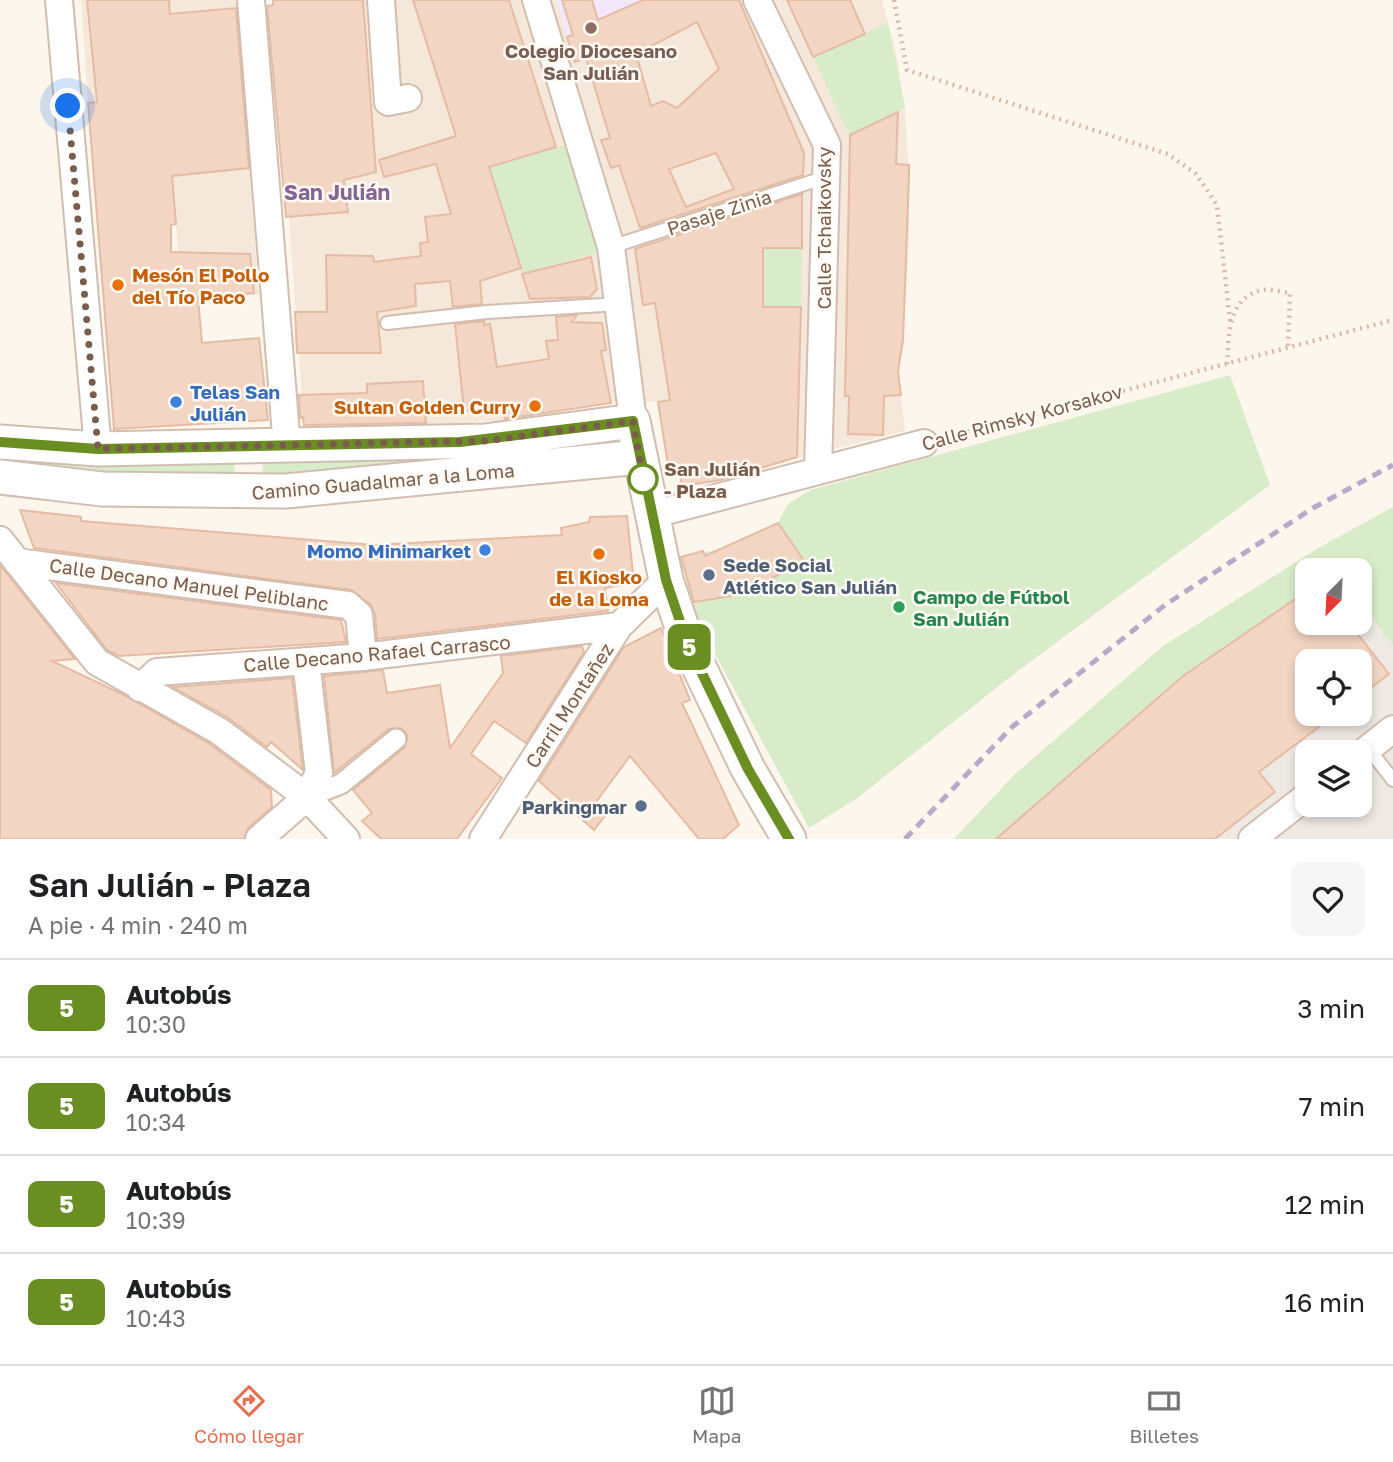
<!DOCTYPE html>
<html lang="es">
<meta charset="utf-8">
<style>
body{margin:0;font-family:"Golos Text",sans-serif;background:#f6f6f6;color:#202124;height:100vh;display:flex;flex-direction:column;font-size:26px;white-space:nowrap}
*{box-sizing:border-box;margin:0}
p{font-size:23px;color:#757577}
.icon{flex:none;width:38px;height:38px;fill:none;stroke:currentColor;stroke-width:2;stroke-linecap:round;stroke-linejoin:round}
.map{position:relative;height:839px;overflow:hidden}
.drawer{display:flex;flex-direction:column;background:#fff;flex:1}
.drawer>*{flex:none}
.badge{padding:0 14px;border-radius:10px;font-size:24px;line-height:46px}
.needle{width:46px;rotate:204deg}
.buttons{position:absolute;left:1295px;top:558px;display:grid;gap:14px}
.buttons a{display:grid;place-items:center;width:77px;height:77px;border-radius:14px;background:#fff;box-shadow:0 4px 10px #0003;font-size:35px}
.you{position:absolute;width:35px;height:35px;margin:-18px;border:5px solid #fff;border-radius:50%;background:#1a73e8;box-shadow:0 0 0 10px #1a73e833}
.map>.badge{position:absolute;translate:-50% -50%;box-shadow:0 0 0 4px #fff}
.round{display:grid;place-items:center;flex:none;width:74px;height:74px;border-radius:14px;background:#f6f6f6}
.headline{display:flex;align-items:center;justify-content:space-between;height:119px;padding:0 28px}
h1{font-size:33px;font-weight:600;line-height:52px}
ul{padding:0;list-style:none}
li{display:flex;align-items:center;gap:21px;height:98px;padding:0 28px;border-top:2px solid #e0e0e0}
li div{flex:1}
li b{display:block;font-size:26px}
li em{font-style:normal}
li .badge{min-width:77px;font-weight:700;text-align:center}
.menu{display:flex;justify-content:space-around;align-items:center;height:98px;border-top:2px solid #e0e0e0;background:#fff;font-size:19px;color:#757577}
.menu a{display:grid;justify-items:center;gap:4px}
.menu .active{color:#e76f51}
.map>svg:first-child{display:block}
</style>
<div class="map">
<svg width="1393" height="839" viewBox="0 0 1393 839">
<rect width="100%" height="100%" fill="#fdf6ec"/>
<path fill="#f5e8da" d="M81,0H237L259,294L182,301L166,97L88,103Z
M273,0H882L896,53L905,108L909,175V245L903,340L898,371L905,431L746,471L734,478L682,486L680,474L668,465L657,402L621,401L505,420L387,428L304,425Z"/>
<path fill="#efe9e4" fill-rule="evenodd" d="M1307,591V623H1360V601L1393,646V839H996L1183,676ZM1307,662H1360V714H1307ZM1307,752H1360V805H1307Z"/>
<path fill="#f3e8fa" d="M556,0H655L670,35L567,37Z"/>
<path fill="#d8ecc9" d="M888,23L905,108L849,135L813,57Z
M568,144L597,253L522,273L489,167Z
M743,247L802,248L801,307L742,306Z
M1230,375L1270,485L1019,670L856,799L809,828L701,628L679,558L725,548L778,523L787,505L810,490Z
M590,440V452L262,477L263,464L474,454Z
M0,456L100,463L234,464L235,477L101,473L0,464Z
M1393,507V646L1360,601V570H1307V591L1183,676L996,839H954L1015,774L1163,646L1320,547Z"/>
<path fill="#f3d5c3" stroke="#e6bba3" stroke-width="2" fill-rule="evenodd" d="M87,0H169L170,14L236,8L249,168L172,176L176,224L171,225V252L250,254L254,293L198,298L202,343L259,338L268,420L114,429L88,103L97,102Z
M273,0H363L376,172L344,180L348,212L286,217L267,6L273,5Z
M413,0H509L556,147L489,167L521,268L480,281L482,304L453,307L450,281L415,284L416,306L377,312L381,353H297L295,312H327L326,255L373,256L374,262L421,256L420,243L428,242L425,217L451,214L436,164L384,177L379,160L456,136Z
M562,0H592L598,20L643,0H739L804,153L803,175L640,228L619,165L611,168L601,140L610,138L586,58L575,62L567,37L573,35ZM697,22L719,69L677,108L663,101L651,106L636,54ZM716,153L734,189L686,207L669,169Z
M787,0H850L865,34L813,57Z
M898,112L896,164L909,165V175L903,340L898,371L901,395L884,396L883,435L848,434L849,396H845L850,135Z
M802,194V248H763V307H801L797,457L721,480L682,486L680,474L668,465L658,402L670,400L655,303L643,305L635,249Z
M591,257L597,289L590,297L530,299L522,274Z
M577,315L572,322L602,323L606,350L601,351L611,403L505,419L503,407L464,411L455,324L484,321V325L490,324L497,367L549,359L546,341L558,340L556,317Z
M423,381L426,423L304,425L303,417L300,418L299,395L367,393V384Z
M20,510L81,517V521L374,545L562,535L561,528L589,522L590,517L627,516L634,583L605,588L608,611L377,639L375,614L370,604L351,590L34,548Z
M778,523L805,562L737,595L694,602L681,557L703,551L705,556Z
M0,565L75,659L52,661L124,695L210,744L271,790L272,807L248,828L244,839H0Z
M56,583L341,620L346,642L119,656L107,650Z
M1307,591V623H1349L1389,674L1360,696V662H1307V714H1336L1259,772L1275,792L1215,839H996L1183,676Z
M661,628L690,700L682,703L739,825L723,839H699L630,756L596,802L608,812L594,830L539,781L624,647Z
M582,646L584,652L526,743L494,721L471,754L502,778L457,839H381L362,821L372,813L353,790L404,748L408,736L401,728L389,729L334,773L324,676L383,670L387,693L440,685L450,748L503,673L501,656Z
M292,678L303,770L271,742L267,747L227,717L173,687Z"/>
<g fill="none" stroke-linecap="round" stroke-linejoin="round">
<defs>
<path id="service" d="M611,247L826,177
M387,323L487,312L620,304
M1368,748L1393,780"/>
<path id="pedestrian" d="M307,797L341,784L396,739"/>
<path id="minor" d="M59,0L98,449
M251,0L287,447
M381,0L388,102L408,98
M536,0L611,247L633,421
M757,0L827,145L818,471
M651,515L924,443
M0,540L97,662L219,731L307,797L346,839
M17,562L348,605L359,615L363,657
M140,688L157,672L363,657L619,626
M1360,755L1393,729
M259,839L307,797L319,773L306,661
M483,839L619,626L666,580
M1252,839L1307,796"/>
<path id="tertiary" d="M0,442L98,449L485,441L633,421L666,580L687,642L748,769L789,839
M0,477L102,489L286,491L640,457"/>
</defs>
<use href="#service" stroke="#d1beb0" stroke-width="16"/>
<use href="#pedestrian" stroke="#d1beb0" stroke-width="23"/>
<use href="#minor" stroke="#d1beb0" stroke-width="30"/>
<use href="#tertiary" stroke="#d1beb0" stroke-width="37"/>
<path stroke="#d9b8a5" stroke-width="4.5" stroke-dasharray="2 5" stroke-linecap="butt" d="M894,0L907,70L1168,154L1196,174L1217,205L1230,321
M1227,364C1229,336 1227,298 1262,290C1270,289 1282,292 1290,293L1288,348
M947,437L1393,320"/>
<use href="#service" stroke="#fff" stroke-width="12"/>
<use href="#pedestrian" stroke="#fff" stroke-width="19"/>
<use href="#minor" stroke="#fff" stroke-width="26"/>
<use href="#tertiary" stroke="#fff" stroke-width="33"/>
<path stroke="#b9a8c9" stroke-width="5" stroke-dasharray="10 7" stroke-linecap="butt" d="M905,839L1012,727L1165,605L1313,508L1393,465"/>
</g>
<g fill="none" stroke-linecap="round" stroke-linejoin="round">
<defs>
<path id="line" d="M0,442L98,449L460,442L633,421L666,580L687,642L748,769L789,839"/>
</defs>
<use href="#line" stroke="#fff" stroke-width="16"/>
<use href="#line" stroke="#6b8e23" stroke-width="10"/>
<path stroke="#7a5c4d" stroke-width="7" stroke-dasharray="0 12.6" d="M68,106L98,449L485,441L633,421L644,483L643,479"/>
</g>
<circle fill="#8d6e63" stroke="#fffaf3" stroke-width="2.5" cx="591" cy="28" r="7"/>
<g fill="#e8710a" stroke="#fffaf3" stroke-width="2.5">
<circle cx="118" cy="285" r="7"/>
<circle cx="535" cy="406" r="7"/>
<circle cx="599" cy="554" r="7"/>
</g>
<g fill="#3f7fe0" stroke="#fffaf3" stroke-width="2.5">
<circle cx="176" cy="402" r="7"/>
<circle cx="485" cy="550" r="7"/>
</g>
<circle fill="#fff" stroke="#6b8e23" stroke-width="3.5" cx="643" cy="479" r="14"/>
<g fill="#5c6f8a" stroke="#fffaf3" stroke-width="2.5">
<circle cx="709" cy="575" r="7"/>
<circle cx="641" cy="806" r="7"/>
</g>
<circle fill="#2e9e5b" stroke="#fffaf3" stroke-width="2.5" cx="899" cy="607" r="7"/>
<g text-anchor="middle" dominant-baseline="central" stroke-width="5" stroke-linejoin="round" paint-order="stroke">
<g font-size="19" font-weight="bold" fill="#785e54" stroke="#fffaf3">
<text x="591" y="50">Colegio Diocesano<tspan x="591" dy="22">San Julián</tspan></text>
</g>
<g font-size="19" fill="#7a5c4d" stroke="#fffaf3">
<text transform="translate(719 212) rotate(-18)">Pasaje Zinia</text>
<text transform="translate(823 228) rotate(-90)">Calle Tchaikovsky</text>
<text transform="translate(1022 417) rotate(-15)">Calle Rimsky Korsakov</text>
<text transform="translate(383 481) rotate(-5)">Camino Guadalmar a la Loma</text>
<text transform="translate(189 584) rotate(8)">Calle Decano Manuel Peliblanc</text>
<text transform="translate(377 653) rotate(-5)">Calle Decano Rafael Carrasco</text>
<text transform="translate(569 705) rotate(-57)">Carril Montañez</text>
</g>
<g font-size="19" font-weight="bold" fill="#c56008" stroke="#fffaf3" text-anchor="start">
<text x="132" y="274">Mesón El Pollo<tspan x="132" dy="22">del Tío Paco</tspan></text>
<text x="521" y="406" text-anchor="end">Sultan Golden Curry</text>
<text x="599" y="576" text-anchor="middle">El Kiosko<tspan x="599" dy="22">de la Loma</tspan></text>
</g>
<g font-size="19" font-weight="bold" fill="#366cbe" stroke="#fffaf3" text-anchor="start">
<text x="190" y="391">Telas San<tspan x="190" dy="22">Julián</tspan></text>
<text x="471" y="550" text-anchor="end">Momo Minimarket</text>
</g>
<g font-size="19" font-weight="bold" fill="#7a5c4d" stroke="#fffaf3" text-anchor="start">
<text x="664" y="468">San Julián<tspan x="664" dy="22">- Plaza</tspan></text>
</g>
<g font-size="19" font-weight="bold" fill="#4e5e75" stroke="#fffaf3" text-anchor="start">
<text x="723" y="564">Sede Social<tspan x="723" dy="22">Atlético San Julián</tspan></text>
<text x="627" y="806" text-anchor="end">Parkingmar</text>
</g>
<g font-size="19" font-weight="bold" fill="#27864d" stroke="#fffaf3" text-anchor="start">
<text x="913" y="596">Campo de Fútbol<tspan x="913" dy="22">San Julián</tspan></text>
</g>
<g font-size="21" font-weight="bold" fill="#846695" stroke="#fffaf3">
<text x="337" y="192">San Julián</text>
</g>
</g>
</svg>
<div class="buttons">
<a><svg class="needle" viewBox="-14 -14 28 28"><path d="M0-13l5 13h-10z" fill="#e53935"/><path d="M0 13l5-13h-10z" fill="#757577"/></svg></a>
<a><svg class="icon" aria-label="locate" viewBox="0 0 24 24"><circle cx="12" cy="12" r="6"/><path d="M12 2v4M12 18v4M2 12h4M18 12h4"/></svg></a>
<a><svg class="icon" aria-label="layers" viewBox="0 0 24 24"><path d="M12 4l9 5-9 5-9-5zM3 14l9 5 9-5"/></svg></a>
</div>
<div class="you" style="left:68px;top:106px"></div>
<b class="badge" style="left:689px;top:647px;background:#6b8e23;color:#fff">5</b>
</div>
<section class="drawer">
<div class="headline"><div><h1>San Julián - Plaza</h1><p>A pie · 4 min · 240 m</p></div><a class="round"><svg class="icon" aria-label="heart" viewBox="0 0 24 24"><path d="M12 20l-8-8c-3-5 5-10 8-4 3-6 11-1 8 4z"/></svg></a></div>
<ul>
<li><span class="badge" style="background:#6b8e23;color:#fff">5</span><div><b>Autobús</b><p>10:30</p></div><em>3 min</em></li>
<li><span class="badge" style="background:#6b8e23;color:#fff">5</span><div><b>Autobús</b><p>10:34</p></div><em>7 min</em></li>
<li><span class="badge" style="background:#6b8e23;color:#fff">5</span><div><b>Autobús</b><p>10:39</p></div><em>12 min</em></li>
<li><span class="badge" style="background:#6b8e23;color:#fff">5</span><div><b>Autobús</b><p>10:43</p></div><em>16 min</em></li>
</ul>
</section>
<nav class="menu">
<a class="active"><svg class="icon" aria-label="directions" viewBox="0 0 24 24"><path d="M12 3l9 9-9 9-9-9zM9 14v-3h6M13 9l2 2-2 2"/></svg>Cómo llegar</a>
<a><svg class="icon" aria-label="map" viewBox="0 0 24 24"><path d="M3 6l6-2 6 2 6-2v14l-6 2-6-2-6 2zM9 4v14M15 6v14"/></svg>Mapa</a>
<a><svg class="icon" aria-label="tickets" viewBox="0 0 24 24"><path d="M3 7h18v10H3zM15 7v10"/></svg>Billetes</a>
</nav>
